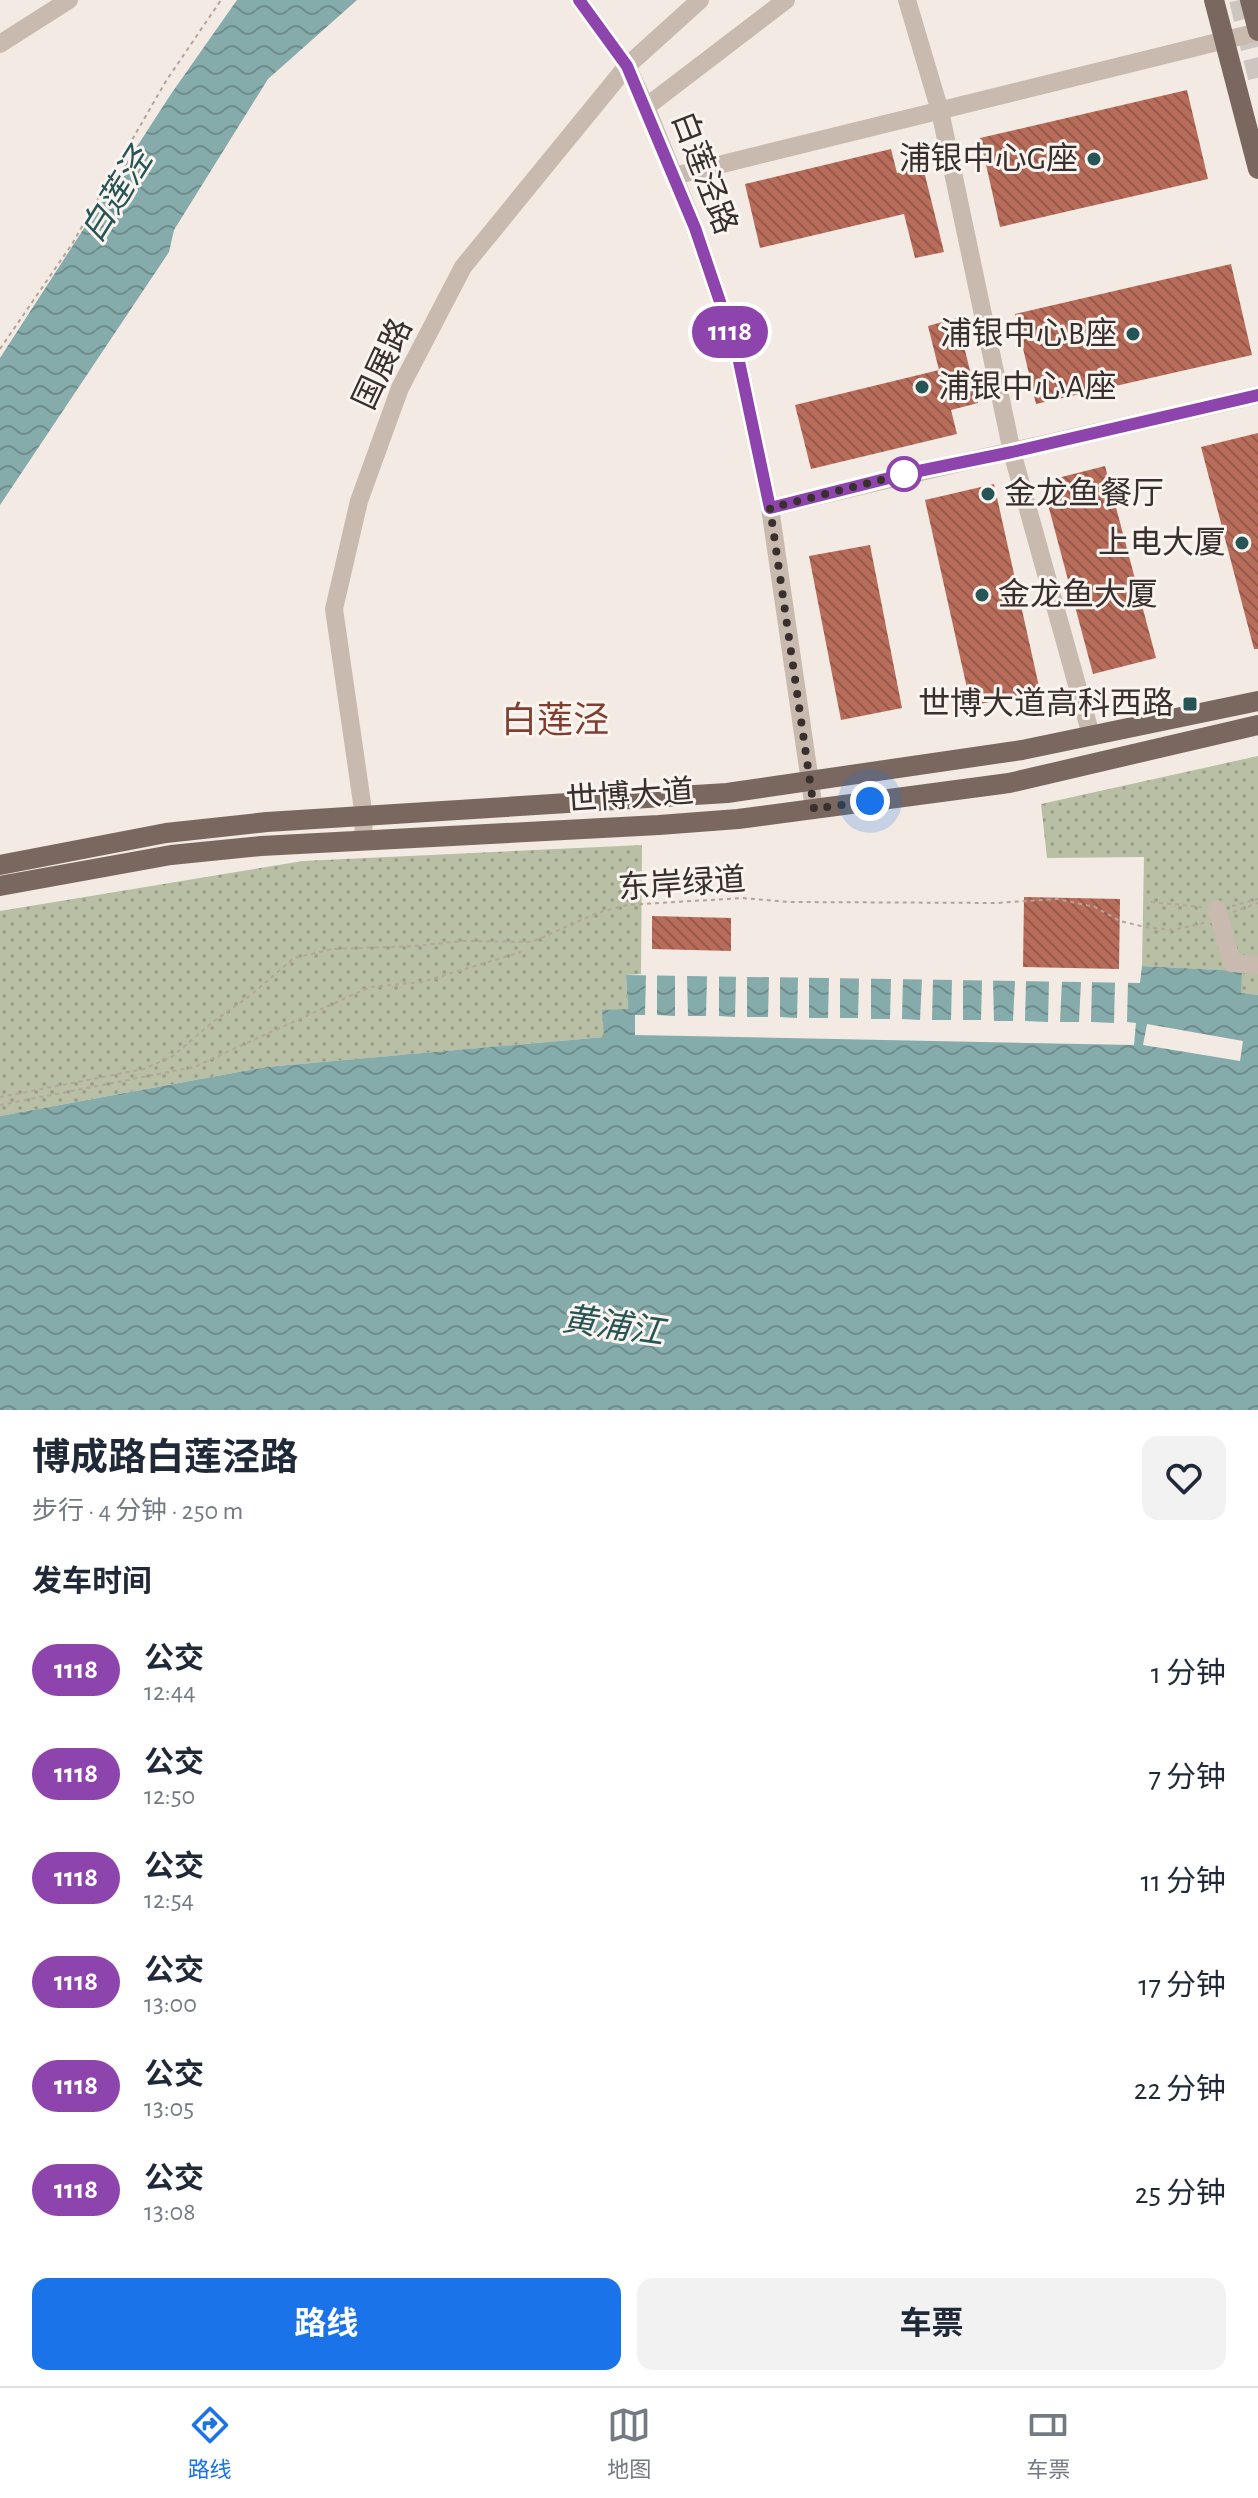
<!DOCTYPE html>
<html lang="zh">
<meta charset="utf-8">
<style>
body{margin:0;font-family:"Alegreya Sans","Noto Sans SC",sans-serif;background:#f2f2f3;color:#1f2937;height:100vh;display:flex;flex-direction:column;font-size:30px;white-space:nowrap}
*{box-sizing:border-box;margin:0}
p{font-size:26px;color:#747a83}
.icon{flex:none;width:44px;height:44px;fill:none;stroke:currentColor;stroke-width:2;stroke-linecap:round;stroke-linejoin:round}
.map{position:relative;height:1410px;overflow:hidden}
.drawer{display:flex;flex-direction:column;background:#fff;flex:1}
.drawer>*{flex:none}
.badge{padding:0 16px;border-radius:26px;font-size:28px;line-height:52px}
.you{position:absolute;width:40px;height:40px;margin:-20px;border:6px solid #fff;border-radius:50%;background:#1a73e8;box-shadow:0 0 0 12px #1a73e833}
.map>.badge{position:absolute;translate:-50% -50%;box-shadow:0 0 0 4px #fff}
h2{padding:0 32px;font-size:30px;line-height:72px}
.round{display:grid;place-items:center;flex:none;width:84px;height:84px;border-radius:16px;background:#f2f2f3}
.headline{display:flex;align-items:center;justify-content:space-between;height:136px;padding:0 32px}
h1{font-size:38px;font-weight:700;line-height:60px}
.action{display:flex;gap:16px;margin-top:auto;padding:16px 32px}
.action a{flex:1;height:92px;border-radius:16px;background:#1a73e8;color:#fff;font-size:32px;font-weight:700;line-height:92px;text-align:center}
.action a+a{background:#f2f2f3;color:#1f2937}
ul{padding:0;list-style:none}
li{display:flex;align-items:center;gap:24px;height:104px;padding:0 32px}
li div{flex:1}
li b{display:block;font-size:30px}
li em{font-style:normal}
li .badge{min-width:88px;font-weight:700;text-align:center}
.menu{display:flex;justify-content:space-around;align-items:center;height:112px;border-top:2px solid #e0e1e3;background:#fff;font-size:22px;color:#747a83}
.menu a{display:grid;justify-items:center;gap:4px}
.menu .on{color:#1a73e8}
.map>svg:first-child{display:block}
</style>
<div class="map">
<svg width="1258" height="1410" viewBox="0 0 1258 1410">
<defs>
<pattern id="grass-dots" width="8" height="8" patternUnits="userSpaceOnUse" patternTransform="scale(2)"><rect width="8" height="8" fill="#b8bfa4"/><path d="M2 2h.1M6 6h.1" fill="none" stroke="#979c86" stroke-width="1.8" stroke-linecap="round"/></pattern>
<pattern id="water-waves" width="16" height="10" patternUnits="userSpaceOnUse" patternTransform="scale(2)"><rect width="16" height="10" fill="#85acab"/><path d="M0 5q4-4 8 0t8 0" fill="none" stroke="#6e8c8c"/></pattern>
<pattern id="building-back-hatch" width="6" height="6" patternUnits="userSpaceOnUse" patternTransform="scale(2)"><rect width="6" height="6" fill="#b86c5a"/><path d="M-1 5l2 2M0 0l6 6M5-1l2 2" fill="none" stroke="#97594b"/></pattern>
</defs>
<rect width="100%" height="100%" fill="#f2eae3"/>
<path fill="url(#grass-dots)" d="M1258,756V995L1241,994V971L1142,966L1144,857L1047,858L1041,804Z
M642,845L641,974L626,975L628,1010L605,1037L266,1067L0,1116V911L303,861Z"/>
<path fill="url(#water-waves)" d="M237,0H357L268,79L174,230L169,252L0,505V358L171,94Z
M1142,966L1242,971L1241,993L1258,995V1410H0V1116L266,1067L604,1037L602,1010L628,1009L626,975L1140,983Z"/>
<path fill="#f2eae3" d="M646,975H657V1015L675,1016V975H687L688,1016H706L707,976H719V1016L735,1017L736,976H747V1017H768L769,977H780V1017L797,1018L798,977H809V1018H828L829,977L840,978V1018H858L859,978H871V1019H890L891,979H903L902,1019L920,1020L922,979H933L932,1020H951L952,980H963V1020H981L982,980H993L994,1021H1013L1015,981H1026L1025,1021L1048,1022L1049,981H1062L1060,1022H1079L1081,982H1092L1091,1022L1114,1023L1115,982H1128L1127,1022L1136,1023L1134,1045L635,1035V1015H645Z
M1147,1024L1243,1041L1240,1061L1143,1045Z"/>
<path fill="url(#building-back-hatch)" d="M1187,90L1208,179L1000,227L980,138Z
M891,149L897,173L923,167L944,252L915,258L904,214L760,248L745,184Z
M1231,264L1252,355L1036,404L1015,314Z
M957,318L978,403L951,410L957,434L811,469L795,405L939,370L928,326Z
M1258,433V649H1254L1201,447Z
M1105,466L1156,658L1093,674L1042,482Z
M994,484L1040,691L971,706L925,500Z
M870,545L902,708L841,720L809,556Z
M1024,897L1120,899L1119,969L1023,967Z
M652,916L731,918V951L652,949Z"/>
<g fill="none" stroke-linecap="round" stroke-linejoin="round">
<path stroke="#cdc5bf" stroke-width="20" stroke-dasharray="20 10" stroke-linecap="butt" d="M1239,0L1258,78"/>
<path stroke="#b5a49a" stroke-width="2" stroke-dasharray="4 4" stroke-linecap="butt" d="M0,349L72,244L166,81L221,0
M1151,902L1202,907
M1232,906L1258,899
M1233,912L1258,903
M0,1097L144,1069L173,1056L214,1021L251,995L294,958L332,949L414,946L464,941L532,942L597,913L627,905L742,898L790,902L997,903L1057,899L1095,907L1120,921L1145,927L1173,930L1204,923
M0,1105L194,1067L370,987L422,982L521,952"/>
<path stroke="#c9bab0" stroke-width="18" d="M579,0L627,66L646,107L695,228L737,352L770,508L814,809
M907,0L940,111L1012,452L1091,735
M0,44L69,0
M646,107L786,0
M674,176L1258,32
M770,508C932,467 1095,434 1258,395
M363,840L364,817L334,609L359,501L400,388L463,267L627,66L700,0
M1217,909L1232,963L1258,965"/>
<path stroke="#796760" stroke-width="20" d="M1214,0L1258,169
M1250,0L1258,31
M0,865L166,833L267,822L727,793L1022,750L1258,701
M0,886L171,855L261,846L659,825L738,819L1009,783L1258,725"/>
</g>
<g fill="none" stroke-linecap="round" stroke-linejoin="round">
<defs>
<path id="line" d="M579,0L627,66L695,228L737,352L770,508L909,473L1012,452L1258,395"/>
</defs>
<use href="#line" stroke="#fff" stroke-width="18"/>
<use href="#line" stroke="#8e44ad" stroke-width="12"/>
<path stroke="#39302d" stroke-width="8" stroke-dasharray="0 14.4" d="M870,801L814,809L770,508L909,473L904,474"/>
</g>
<g fill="#275556" stroke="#f9f4ef" stroke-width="3">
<circle cx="1094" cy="159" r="8"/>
<circle cx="1133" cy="334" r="8"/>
<circle cx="922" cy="387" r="8"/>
<circle cx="988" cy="494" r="8"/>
<circle cx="1242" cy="543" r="8"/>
<circle cx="982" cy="595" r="8"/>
<rect x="1182" y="696" width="16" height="16" rx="4"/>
</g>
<circle fill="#fff" stroke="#8e44ad" stroke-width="4" cx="904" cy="474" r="16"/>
<g text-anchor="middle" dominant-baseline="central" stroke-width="6" stroke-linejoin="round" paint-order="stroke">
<g font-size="32" fill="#39302d" stroke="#f9f4ef" text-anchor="end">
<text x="1078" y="159">浦银中心G座</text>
<text x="1117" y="334">浦银中心B座</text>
<text x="938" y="387" text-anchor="start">浦银中心A座</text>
<text x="1004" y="494" text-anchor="start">金龙鱼餐厅</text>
<text x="1226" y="543">上电大厦</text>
<text x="998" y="595" text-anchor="start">金龙鱼大厦</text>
<text x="1174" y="704">世博大道高科西路</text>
</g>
<g font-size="32" fill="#39302d" stroke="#f9f4ef">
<text transform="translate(704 173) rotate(69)">白莲泾路</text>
<text transform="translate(383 364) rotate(-65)">国展路</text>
<text transform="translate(630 796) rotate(-4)">世博大道</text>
<text transform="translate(682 884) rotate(-4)">东岸绿道</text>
</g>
<g font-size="34" font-style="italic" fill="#275556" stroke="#f9f4ef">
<text transform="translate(117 196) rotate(-58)">白莲泾</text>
<text transform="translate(613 1327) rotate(8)">黄浦江</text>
</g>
<g font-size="36" fill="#7f3e2f" stroke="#f9f4ef">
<text x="555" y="721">白莲泾</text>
</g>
</g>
</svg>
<div class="you" style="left:870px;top:801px"></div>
<b class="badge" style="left:730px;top:332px;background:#8e44ad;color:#fff">1118</b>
</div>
<section class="drawer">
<div class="headline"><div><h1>博成路白莲泾路</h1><p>步行 · 4 分钟 · 250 m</p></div><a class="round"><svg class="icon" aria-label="heart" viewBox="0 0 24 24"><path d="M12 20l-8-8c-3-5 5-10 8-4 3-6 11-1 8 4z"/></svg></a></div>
<h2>发车时间</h2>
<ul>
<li><span class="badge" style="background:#8e44ad;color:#fff">1118</span><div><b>公交</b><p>12:44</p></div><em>1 分钟</em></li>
<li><span class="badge" style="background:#8e44ad;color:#fff">1118</span><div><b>公交</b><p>12:50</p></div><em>7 分钟</em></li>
<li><span class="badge" style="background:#8e44ad;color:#fff">1118</span><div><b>公交</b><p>12:54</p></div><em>11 分钟</em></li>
<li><span class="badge" style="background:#8e44ad;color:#fff">1118</span><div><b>公交</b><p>13:00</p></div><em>17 分钟</em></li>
<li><span class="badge" style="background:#8e44ad;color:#fff">1118</span><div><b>公交</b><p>13:05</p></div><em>22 分钟</em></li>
<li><span class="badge" style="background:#8e44ad;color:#fff">1118</span><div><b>公交</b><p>13:08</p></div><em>25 分钟</em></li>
</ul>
<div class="action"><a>路线</a><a>车票</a></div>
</section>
<nav class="menu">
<a class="on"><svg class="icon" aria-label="directions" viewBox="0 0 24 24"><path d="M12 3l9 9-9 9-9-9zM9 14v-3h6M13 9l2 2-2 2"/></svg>路线</a>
<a><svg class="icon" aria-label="map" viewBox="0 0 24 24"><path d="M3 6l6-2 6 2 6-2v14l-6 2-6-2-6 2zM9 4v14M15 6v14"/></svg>地图</a>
<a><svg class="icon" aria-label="tickets" viewBox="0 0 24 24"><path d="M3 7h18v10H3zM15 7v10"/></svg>车票</a>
</nav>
